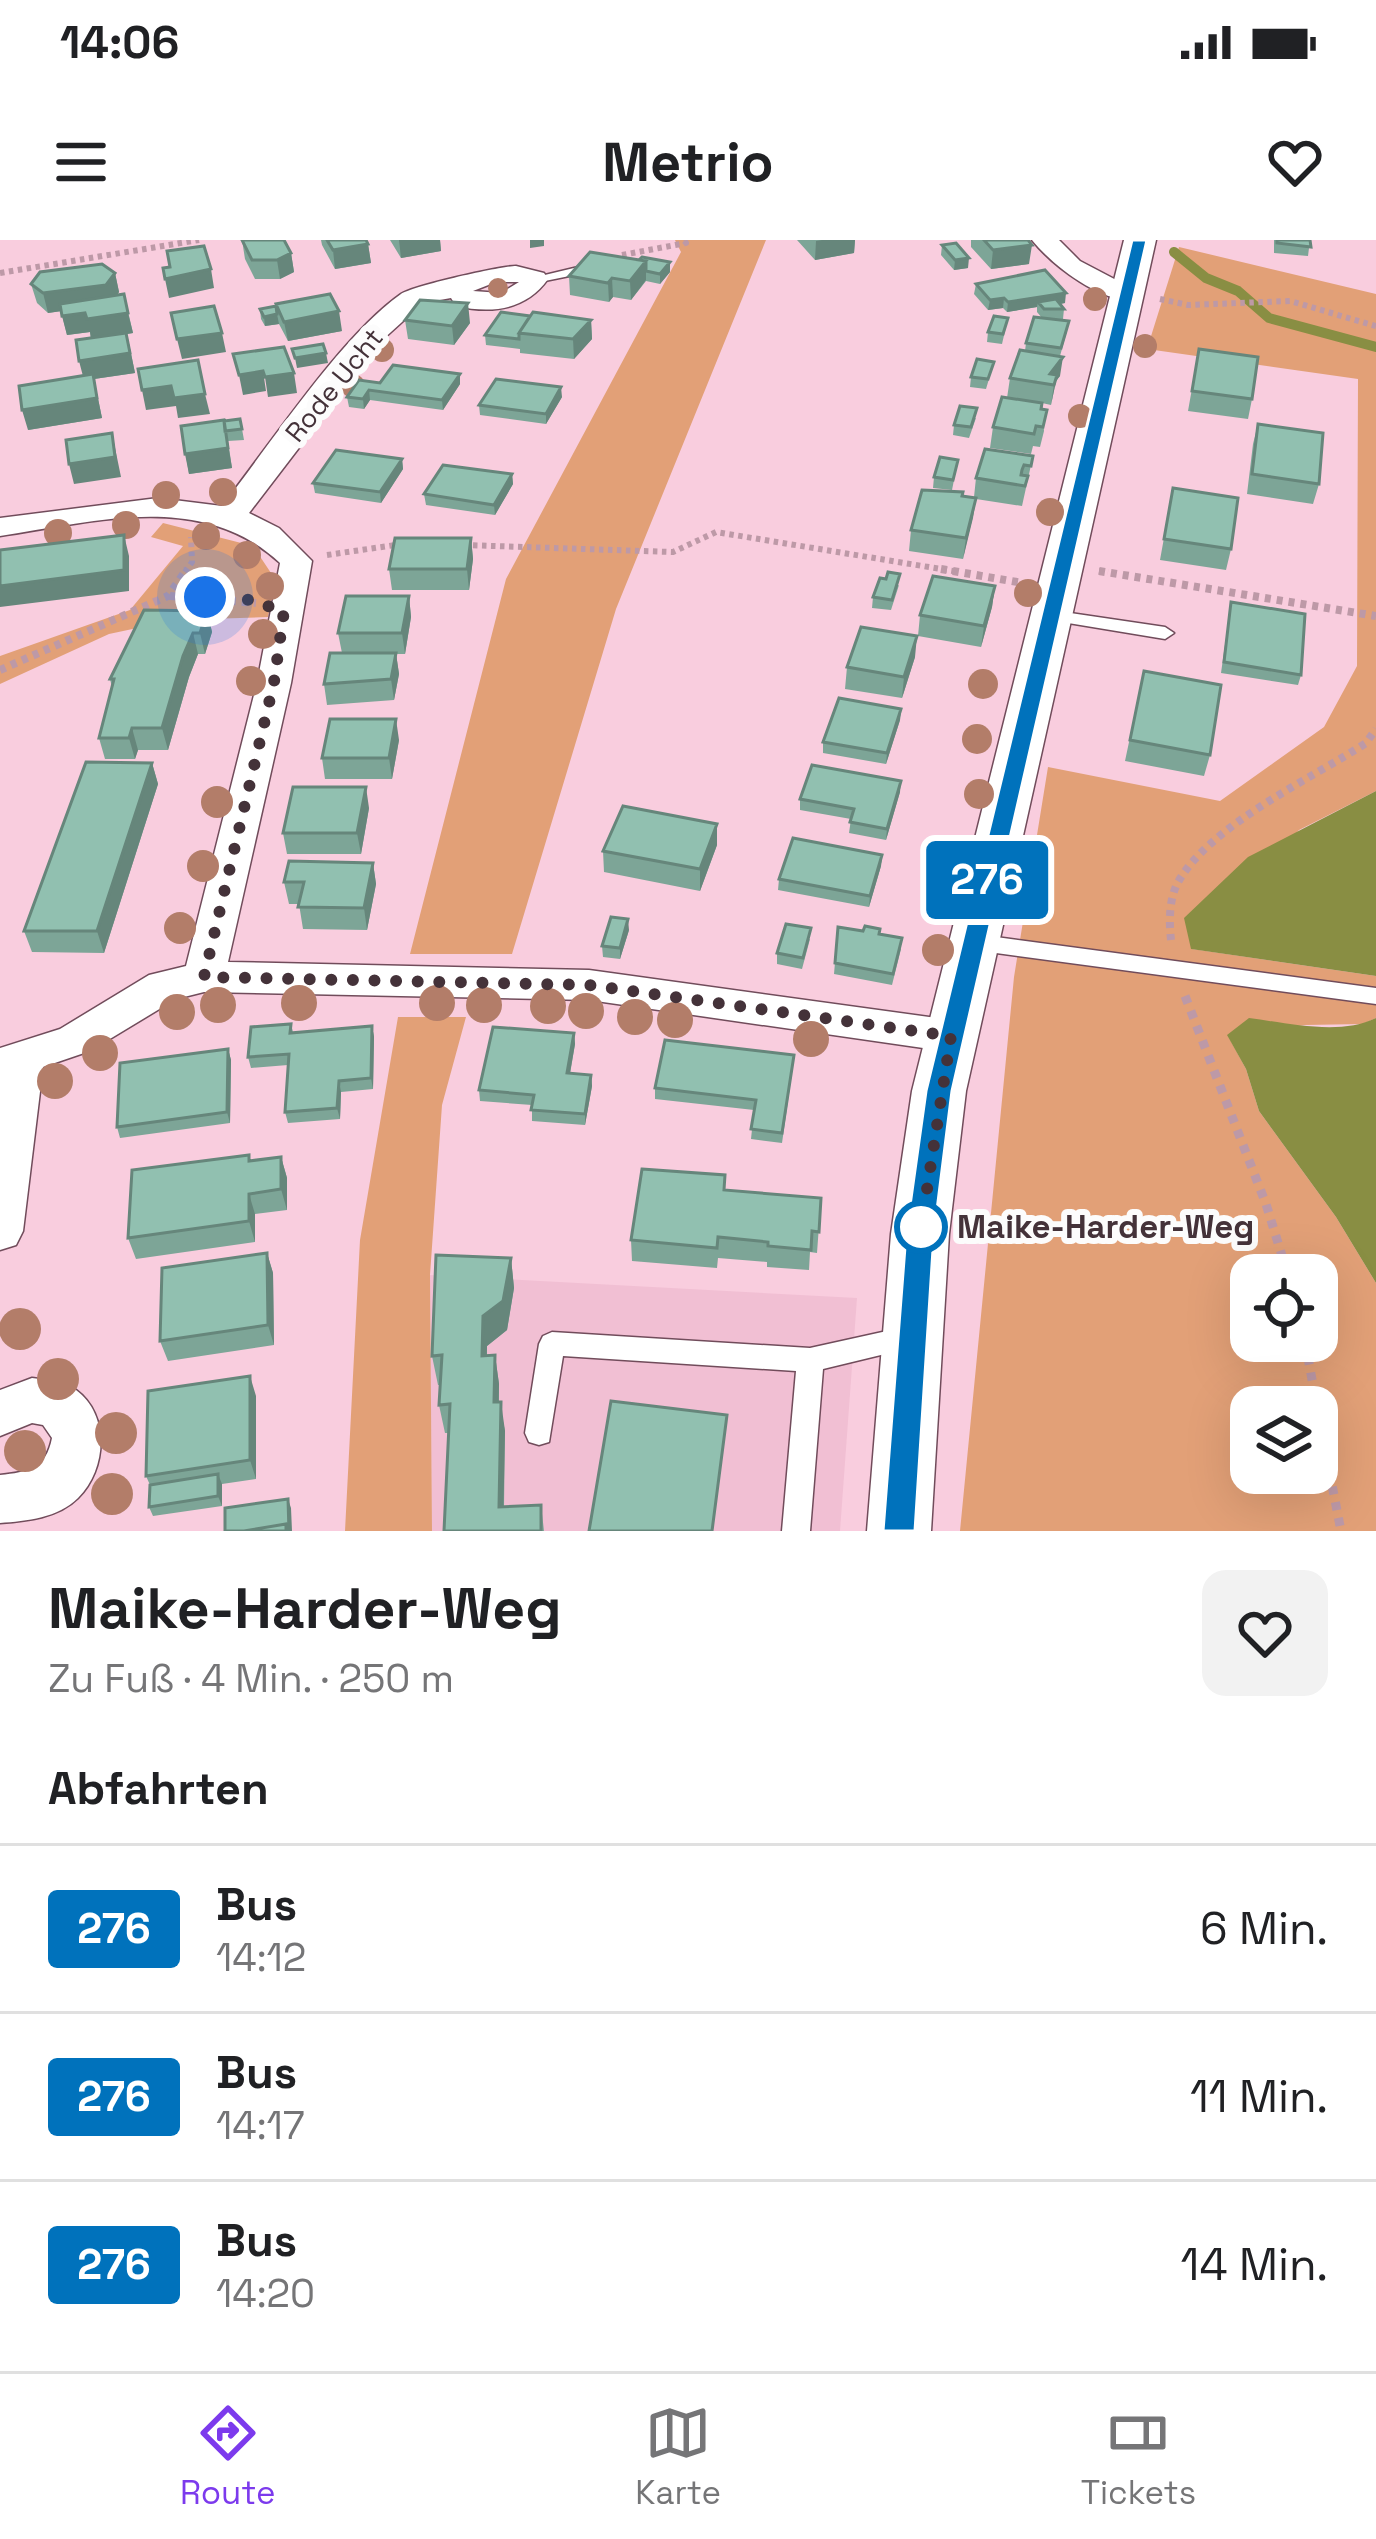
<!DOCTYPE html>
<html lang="de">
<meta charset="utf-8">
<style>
body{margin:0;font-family:"Space Grotesk",sans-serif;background:#f2f2f2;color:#202124;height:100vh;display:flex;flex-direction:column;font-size:45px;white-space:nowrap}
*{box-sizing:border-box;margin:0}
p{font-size:39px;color:#757577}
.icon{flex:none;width:66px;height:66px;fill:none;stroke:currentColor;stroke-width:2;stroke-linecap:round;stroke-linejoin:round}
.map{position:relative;height:1291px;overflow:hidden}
.details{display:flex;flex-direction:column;background:#fff;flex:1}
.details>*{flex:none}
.badge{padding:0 24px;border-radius:9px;font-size:42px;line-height:78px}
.tools{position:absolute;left:1230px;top:1014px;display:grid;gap:24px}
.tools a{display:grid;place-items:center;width:108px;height:108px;border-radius:24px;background:#fff;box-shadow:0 12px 48px #0002;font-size:60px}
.you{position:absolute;width:60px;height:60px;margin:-30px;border:9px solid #fff;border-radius:50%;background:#1a73e8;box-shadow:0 0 0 18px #1a73e833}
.map>.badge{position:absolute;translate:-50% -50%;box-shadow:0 0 0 6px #fff}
h2{padding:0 48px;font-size:45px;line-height:108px}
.round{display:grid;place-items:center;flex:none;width:126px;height:126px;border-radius:24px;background:#f2f2f2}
.headline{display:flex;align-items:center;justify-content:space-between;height:204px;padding:0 48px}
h1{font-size:57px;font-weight:800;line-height:90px}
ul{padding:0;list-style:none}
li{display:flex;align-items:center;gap:36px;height:168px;padding:0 48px;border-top:3px solid #e0e0e0}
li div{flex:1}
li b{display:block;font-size:45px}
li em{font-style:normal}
li .badge{min-width:132px;font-weight:700;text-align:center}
.status{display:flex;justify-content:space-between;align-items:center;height:84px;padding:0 60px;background:#fff;direction:ltr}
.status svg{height:33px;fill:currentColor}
header{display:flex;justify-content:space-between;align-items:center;height:156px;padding:0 48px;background:#fff;font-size:54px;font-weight:800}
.menu{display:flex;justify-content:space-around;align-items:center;height:168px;border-top:3px solid #e0e0e0;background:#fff;font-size:33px;color:#757577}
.menu a{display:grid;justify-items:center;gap:6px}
.menu .current{color:#7c3aed}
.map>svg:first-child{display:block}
</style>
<div class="status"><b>14:06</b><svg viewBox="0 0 49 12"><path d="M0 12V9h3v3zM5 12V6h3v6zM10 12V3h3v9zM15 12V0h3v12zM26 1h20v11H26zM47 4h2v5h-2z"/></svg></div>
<header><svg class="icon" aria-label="menu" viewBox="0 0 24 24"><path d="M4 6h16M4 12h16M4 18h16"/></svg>Metrio<svg class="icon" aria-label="heart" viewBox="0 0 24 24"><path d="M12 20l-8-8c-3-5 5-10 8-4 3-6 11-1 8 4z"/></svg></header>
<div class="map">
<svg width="1376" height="1291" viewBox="0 0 1376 1291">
<rect width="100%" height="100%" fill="#f9cdde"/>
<path fill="#f1bfd3" d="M430,1035L857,1058L840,1291H432Z"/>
<path fill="#e2a077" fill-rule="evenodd" d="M675,0H766L616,369L512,714H410L506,339L681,12Z
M1179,7L1376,54V551L1299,590L1192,709L1376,736V778L1363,784L1305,785L1228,796L1246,829L1259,871L1336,977L1376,1043V1291H960L1014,737L1048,527L1220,561L1324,487L1357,426L1358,139L1147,109ZM1251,1035H1317V1101H1251ZM1251,1167H1317V1233H1251Z
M163,283L253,306L275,339L268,377L175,380L109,394L0,444V416L130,370L183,306L151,297Z
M398,777H466L442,865L430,1035L432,1291H345L360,1000Z"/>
<path fill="#898e43" d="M1376,551V736L1191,709L1184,678L1248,617Z
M1249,778C1288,783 1340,796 1376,778V1043L1336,977L1259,871L1246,829L1227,795Z"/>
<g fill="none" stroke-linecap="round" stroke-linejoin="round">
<path stroke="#898e43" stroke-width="10" d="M1174,12L1206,38L1238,51L1269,78L1376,107"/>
<defs>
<path id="service" d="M599,22L604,23V29L535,43L528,39Z
M1050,370L1165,387L1174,393L1165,399L1044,379L1041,375L1044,371Z
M974,694L1376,748V764L974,710L966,708L963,702L966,696Z
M905,1087L914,1091L918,1099L914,1107L823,1129L810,1291H782L796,1131L563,1116L549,1202L539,1205L529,1202L525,1193L539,1104L543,1096L552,1092L810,1108Z"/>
<path id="minor" d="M1032,0H1059L1080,21L1141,53L1137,59C1104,66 1052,25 1032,0Z
M516,26L544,33L548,39C526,70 492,74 456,66L451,58L423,63L380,102L249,273L279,288L312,321L291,443L228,722L589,730L951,780L966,785L972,796L966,807L951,812L589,760L204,752L176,759L90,811L43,827L23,991L16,1005L0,1010V808L60,789L149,735L186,726L257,443L280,323C202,250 95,282 0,296V278L158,258L222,266C270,205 341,96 401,54C413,46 500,26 516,26ZM496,42H519L501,53L473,51Z
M32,1138C47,1140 63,1141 76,1150C110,1175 107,1229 78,1258C58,1278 27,1281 0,1283V1235C28,1232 46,1229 52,1198L43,1185L32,1183L0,1196V1150Z"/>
<path id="tertiary" d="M1124,0H1156L966,851L949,994L931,1291H867L891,994L912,851Z"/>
</defs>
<use href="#service" stroke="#714c5b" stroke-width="3"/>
<use href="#minor" stroke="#714c5b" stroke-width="3"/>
<use href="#tertiary" stroke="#714c5b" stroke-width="3"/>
<path stroke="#bd99a7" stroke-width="6" stroke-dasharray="4.5 4.5" stroke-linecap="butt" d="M622,15L686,3L684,0
M0,33L199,0
M1160,59L1188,65L1290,61L1376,86
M464,305L673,312L716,292L959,332
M327,315L402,304
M1099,331L1108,332
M185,332L192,322L191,297"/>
<path stroke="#bd99a7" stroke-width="8" stroke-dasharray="6 6" stroke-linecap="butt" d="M941,329L1023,343
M1099,331L1376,376
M170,356L256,363
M0,430L168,356L187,329
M1171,700C1169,681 1169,661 1177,644C1208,586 1311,539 1366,503L1376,489"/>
<path stroke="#bd99a7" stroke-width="9" stroke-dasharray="8 8" stroke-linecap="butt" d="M1185,756L1266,964L1288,1035
M1305,1101L1317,1167
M1317,1168L1341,1291"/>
<use href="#service" fill="#fff" fill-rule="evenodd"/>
<use href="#minor" fill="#fff" fill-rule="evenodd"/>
<use href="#tertiary" fill="#fff" fill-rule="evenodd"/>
</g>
<g fill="#b37d69">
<circle cx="498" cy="48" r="10"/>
<circle cx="1095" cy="59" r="12"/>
<circle cx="1145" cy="106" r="12"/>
<circle cx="382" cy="110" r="12"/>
<circle cx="353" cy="146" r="12"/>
<circle cx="1080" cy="176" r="12"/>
<circle cx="223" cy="252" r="14"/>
<circle cx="166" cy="255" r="14"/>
<circle cx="1050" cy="272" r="14"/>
<circle cx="126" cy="285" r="14"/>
<circle cx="58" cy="293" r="14"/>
<circle cx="206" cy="296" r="14"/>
<circle cx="247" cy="315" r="14"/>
<circle cx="270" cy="346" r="14"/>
<circle cx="1028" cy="353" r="14"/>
<circle cx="263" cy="394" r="15"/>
<circle cx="251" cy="441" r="15"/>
<circle cx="983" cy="444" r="15"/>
<circle cx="977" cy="499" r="15"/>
<circle cx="979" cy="554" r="15"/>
<circle cx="217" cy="562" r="16"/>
<circle cx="203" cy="626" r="16"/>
<circle cx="961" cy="626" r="16"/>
<circle cx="180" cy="688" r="16"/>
<circle cx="938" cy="710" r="16"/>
<circle cx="299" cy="763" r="18"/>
<circle cx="437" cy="763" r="18"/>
<circle cx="218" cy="765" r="18"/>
<circle cx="484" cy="765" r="18"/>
<circle cx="548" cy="766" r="18"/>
<circle cx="586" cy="771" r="18"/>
<circle cx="177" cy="772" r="18"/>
<circle cx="635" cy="777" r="18"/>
<circle cx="675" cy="780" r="18"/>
<circle cx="811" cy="799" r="18"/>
<circle cx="100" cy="813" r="18"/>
<circle cx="55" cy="841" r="18"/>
<circle cx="20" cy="1089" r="21"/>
<circle cx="58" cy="1139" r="21"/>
<circle cx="116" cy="1193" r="21"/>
<circle cx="25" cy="1211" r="21"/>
<circle cx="112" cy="1254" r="21"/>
</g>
<path fill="#7da597" d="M242,0L291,13L294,32L280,39H255L245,19Z
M321,0H366L368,4L371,23L335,29L322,5Z
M390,0H440L441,11L401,18Z
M797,0H855L854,13L815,20Z
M971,0H1028L1029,24L991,29L971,7Z
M1274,0H1310L1308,16L1274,13Z
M942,5L968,28L954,30L941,15Z
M639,20L670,22V32L660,44L646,41L631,60L613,57L609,62L570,55L569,36Z
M115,33L119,52L117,55L124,54L133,93L127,94L135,133L94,139L102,178L28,190L83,136L91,98L90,92L67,95L61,71L48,73L37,63L31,44Z
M976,44L1065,63L1060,64L1064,69L1063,79H1048L1067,91L1060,116V136L1056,141L1051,165L1042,163L1044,191L1040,207L1033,206L1031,214L990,208L993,187L1007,158L1010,138L1025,111L1026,103L1042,78L1037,72V67L1007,72L1003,68L988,70L974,54Z
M276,66L342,91L288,101L279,84L265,86L261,79L260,69Z
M530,76L591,80L592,99L574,119L520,113V109L486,105L485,95Z
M1008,78L1002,104L987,102L988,92Z
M405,80L470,83L454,105L408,99Z
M1199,109L1252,159L1248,179L1188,171Z
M994,122L986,149L970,147L971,137Z
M460,134V144L443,170L370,160L364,169L349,167L347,157L380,143Z
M562,157L546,184L480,175L479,165Z
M976,178L969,198L953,195L954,185Z
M1258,184L1319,244L1313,264L1247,254L1253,204Z
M181,186L242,189L244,200L228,201L232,228L189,234Z
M1033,216L1022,266L976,259L963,319L909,311L911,290L963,256L974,257L976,238Z
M402,219L403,229L381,263L315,253L313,243Z
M958,220L952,250L933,248L934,237Z
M512,234L513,244L495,275L426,265L424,254Z
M1173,248L1231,309L1226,330L1160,320Z
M471,298L473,319L469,350H392L389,329Z
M899,345L891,370L872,368L873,357Z
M995,346L992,367L981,407L918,396L920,375Z
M409,356L411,377L405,414H396L399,434L394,460L327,465L324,444L342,413L338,393Z
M1231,362L1301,435L1298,445L1221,433Z
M207,371L212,392L205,414H198L189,437L168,510H138L135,519H105L99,498L112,447L110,439Z
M915,417L902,458L845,449L847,427Z
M1144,431L1210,515L1204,536L1125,521Z
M901,469L900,480L886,524L823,513V502Z
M399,500L392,539H325L322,518Z
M152,523L158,544L104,713L32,712L24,691Z
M900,552L886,600L849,593L851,579L800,570V559Z
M369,568L361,614H287L283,593Z
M717,605L700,651L604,632L603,611Z
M882,615L881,626L869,667L778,650L779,639Z
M373,623L376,644L367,690L303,689L299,664H289L284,642Z
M838,687L879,694L901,709L892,745L834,734Z
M629,690L620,719L603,717L602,706Z
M810,699L802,729L777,724V713Z
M291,784L293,792L372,786L374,797L373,849L341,852L340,879L288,883L285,872L288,825L251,828L248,817Z
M574,793L575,804L570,834L591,835L592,846L585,885L532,881V865L480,861L479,850Z
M228,809L231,820L230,883L120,898L117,887Z
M793,826L782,903L751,899L754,870L655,859V848Z
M281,917L287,938V970L255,974V1002L136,1019L128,998L250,921Z
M725,950L821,958L817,1013L810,1012L809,1030L767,1027V1022L718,1018L717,1028L632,1021L631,1000Z
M267,1013L273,1033L274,1105L168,1121L160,1101Z
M511,1018L514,1048L507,1090L487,1106V1116L495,1115L499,1144V1162L505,1191L504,1267L541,1265L544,1291H444L449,1193H445L439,1165L440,1145H438L432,1116Z
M256,1156V1239L222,1244V1266L153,1276L149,1267L150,1245L146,1236Z"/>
<path fill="#66867b" d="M399,0H440L441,11L401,18Z
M530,0H544V6L530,8Z
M822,0H855L854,13L815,20L816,1Z
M368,4L371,23L335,29L333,10Z
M1032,5L1029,24L991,29L993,10Z
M291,13L294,32L280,39L277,20Z
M969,18L968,28L954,30L955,20Z
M646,21V40L631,60L630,41Z
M670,22V32L660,44V34Z
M211,29L214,48L169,58L165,39Z
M115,33L119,52L111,64L48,73L43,53Z
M612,38L613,57L609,62L608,43Z
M1066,53L1065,63L1042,67L1038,62L1037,67L1007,72L1008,62Z
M1004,58L1003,68L988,70L990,60Z
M468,63L470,83L454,105L452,86Z
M339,71L342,91L288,101L284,82Z
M85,73H128L133,93L127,94L135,133L94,139L102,178L28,190L22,170L84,140L79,121L91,99L90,92L67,95L62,76Z
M277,74L279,84L265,86L264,77Z
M591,80L592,99L574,119L573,99Z
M222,93L226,112L182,119L177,99Z
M326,113L328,123L297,128L295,118Z
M1063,117L1060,136L1056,141L1051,165L1054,144L1050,134Z
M263,131L266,151L243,155L239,135Z
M294,133L297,153L268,157L265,137Z
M460,134V144L443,170L442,160Z
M171,146L205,154L210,174L178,178L176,166L146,170L142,150Z
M561,147L562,157L546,184V174Z
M369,150L370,160L364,169L363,159Z
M224,180L232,228L189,234L185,214Z
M112,193L121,237L74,244L69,224Z
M402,219L403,229L381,263L380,252Z
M512,234L513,244L495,275L494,265Z
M976,258L973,278L963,319L966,298Z
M124,295L129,316V351L0,367V346Z
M471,298L473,319L469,350L467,329Z
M995,346L992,367L981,407L984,386Z
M409,356L411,377L405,414L402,393Z
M207,371L212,392L205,414L200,393Z
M193,393L198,414L189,437L168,510L162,488L183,416Z
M917,396L915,417L902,458L904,437Z
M396,413L399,434L394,460L391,439Z
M901,469L900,480L886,524L887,513Z
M396,479L399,500L392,539L389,518Z
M132,488L138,510L135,519L129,498Z
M152,523L158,544L104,713L97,691Z
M901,541L900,552L886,600L887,589Z
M366,547L369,568L361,614L357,593Z
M717,584V605L700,651V629Z
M882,615L881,626L869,667L870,656Z
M373,623L376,644L367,690L364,668Z
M628,679L629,690L620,719V708Z
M372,786L374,797L373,849L371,838Z
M574,793L575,804L568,844L567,833Z
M228,809L231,820L230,883L227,872Z
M591,835L592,846L585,885V874Z
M339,841L341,852L340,879L337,868Z
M281,917L287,938V970L281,949Z
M249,954L255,974V1002L249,981Z
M267,1013L273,1033L274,1105L268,1085Z
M511,1018L514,1048L507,1090L487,1106L486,1145L482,1116L483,1076Z
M495,1115L499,1144L498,1191L494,1162Z
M250,1136L256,1156V1239L250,1220Z
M501,1162L505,1191L503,1291L499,1267Z
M218,1234L222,1244V1266L218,1256Z
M288,1259L291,1268L292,1291H289Z"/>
<path fill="#91c0b0" stroke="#66867b" stroke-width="3" d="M242,0H284L291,13L277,20H252Z
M327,0H366L368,4L333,10Z
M984,0H1028L1032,5L993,10Z
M1277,0H1310L1311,7L1277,3Z
M956,3L969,18L955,20L942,5Z
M204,6L211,29L165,39L163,28L170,27L167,11Z
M590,12L646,21L630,41L612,38L608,43L569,36Z
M642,17L670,22L660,34L646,31V21L639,20Z
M102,24L115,33L106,45L43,53L31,44L40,32Z
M1045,30L1066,53L1008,62L1004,58L990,60L976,44Z
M124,54L128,73L87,79L85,73L62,76L60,64Z
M330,54L339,71L284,82L276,64Z
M1056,59L1064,69H1044L1038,62Z
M420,60L468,63L452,86L405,80Z
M214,66L222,93L177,99L171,73Z
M276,66L277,74L264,77L260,69Z
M501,72L530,76L519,93V99L485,95Z
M533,72L591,80L573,99L519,93Z
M994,76L1008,78L1003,94L988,92Z
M1034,77L1069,81L1061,108L1026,103Z
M126,93L130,113L79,121L76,100Z
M323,104L326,113L295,118L292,109Z
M284,107L294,133L265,137L263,131L239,135L233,114Z
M1199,109L1258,117L1252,159L1192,151Z
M1020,110L1063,117L1050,134L1057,135L1054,145L1010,138Z
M977,119L994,122L988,139L971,137Z
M198,120L205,154L174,158L171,146L142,150L138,129Z
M393,125L460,134L442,160L369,150L363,159L347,157L359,140L380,143Z
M93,134L97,158L22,170L19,146Z
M496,139L561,147L546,174L479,165Z
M1002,157L1042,163L1041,169L1047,170L1043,187L1036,186L1034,194L993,187Z
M960,166L977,168L971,187L954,185Z
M240,179L242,189L225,191L224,181Z
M224,180L228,208L185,214L181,186Z
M1258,184L1323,193L1319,244L1252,234Z
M112,193L115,217L69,224L66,200Z
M985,209L1033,216L1031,226L1024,225L1022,230L1021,235L1028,236L1025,246L976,238Z
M336,210L402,219L380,252L313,243Z
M940,217L958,220L953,240L934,237Z
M443,225L512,234L494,265L424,254Z
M1173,248L1238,258L1231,309L1164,299Z
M922,250L963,252L962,256L976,258L966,298L911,290Z
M124,295V330L0,346V310Z
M395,298H471L467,329H389Z
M888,332L900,334L892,360L873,357L880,338L886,339Z
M933,336L995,346L984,386L920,375Z
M346,356H409L402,393H338Z
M1231,362L1305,374L1301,435L1224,422Z
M144,370L207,371L200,393H193L183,416L162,488H132L129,498H99L114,439H110Z
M861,387L917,396L904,437L847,427Z
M330,413H396L391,439L324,444Z
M1144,431L1221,445L1210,515L1130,500Z
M839,458L901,469L887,513L823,502Z
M330,479H396L389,518H322Z
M86,522L152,523L97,691H24Z
M812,525L901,541L887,589L850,582L854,569L800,559Z
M293,547H366L357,593H283Z
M623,566L717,584L700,629L603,611Z
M793,598L882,615L870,656L779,639Z
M289,621L373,623L364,668L298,667L304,642H284Z
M611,677L628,679L620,708L602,706Z
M786,684L811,688L803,718L777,713Z
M865,686L880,689L879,694L902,698L893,734L835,723L838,687L863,691Z
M291,784L290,793L372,786L371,838L339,841L337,868L285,872L289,814L248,817L251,787Z
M493,787L574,793L567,833L591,835L585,874L531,870L534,855L479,850Z
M665,800L794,815L782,893L751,889L756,860L655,848Z
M228,809L227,872L117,887L120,823Z
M249,915V921L281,917V949L249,954V981L128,998L132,930Z
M642,929L725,935L724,950L821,958L819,992L812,991L811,1010L768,1006V1002L718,997L717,1008L631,1000Z
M267,1013L268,1085L160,1101L162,1028Z
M436,1015L511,1018L503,1061L483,1076L482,1116L495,1115L494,1162H501L499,1267L541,1265V1291H444L450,1164L439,1165L442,1115L432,1116Z
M250,1136V1220L146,1236L148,1151Z
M611,1161L727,1175L712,1291H589Z
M218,1234V1256L149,1267L150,1245Z
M288,1259L289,1291L286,1284L244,1291H225V1268Z
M286,1284V1291H244Z"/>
<path fill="#0072bc" stroke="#fff" stroke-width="3" d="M1132,0H1147L952,851L934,994L915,1291H883L906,994L926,851Z"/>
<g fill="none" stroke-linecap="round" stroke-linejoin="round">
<path stroke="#443239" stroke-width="12" stroke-dasharray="0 21.6" d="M205,357L242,358L284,371L274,442L204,737L589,745L951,796L920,994L921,987"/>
</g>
<circle fill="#fff" stroke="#0072bc" stroke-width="6" cx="921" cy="987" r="24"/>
<g text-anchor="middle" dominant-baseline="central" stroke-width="12" stroke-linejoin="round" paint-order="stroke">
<g font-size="27" fill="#443239" stroke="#fcfcfc">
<text transform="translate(334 145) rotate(-51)">Rode Ucht</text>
</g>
<g font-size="33" font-weight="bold" fill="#443239" stroke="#fcfcfc" text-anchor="start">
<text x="957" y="987">Maike-Harder-Weg</text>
</g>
</g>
</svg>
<div class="tools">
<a><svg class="icon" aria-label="locate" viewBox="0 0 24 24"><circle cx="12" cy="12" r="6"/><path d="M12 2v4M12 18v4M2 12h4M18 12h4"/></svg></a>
<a><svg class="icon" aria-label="layers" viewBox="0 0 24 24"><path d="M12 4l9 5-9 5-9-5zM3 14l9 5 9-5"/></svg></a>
</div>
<div class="you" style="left:205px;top:357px"></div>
<b class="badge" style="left:987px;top:640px;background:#0072bc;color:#fff">276</b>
</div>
<section class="details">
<div class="headline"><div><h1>Maike-Harder-Weg</h1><p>Zu Fuß · 4 Min. · 250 m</p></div><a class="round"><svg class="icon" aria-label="heart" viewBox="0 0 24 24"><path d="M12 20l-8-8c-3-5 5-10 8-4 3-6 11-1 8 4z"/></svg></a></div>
<h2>Abfahrten</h2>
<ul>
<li><span class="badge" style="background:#0072bc;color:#fff">276</span><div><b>Bus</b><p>14:12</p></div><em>6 Min.</em></li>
<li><span class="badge" style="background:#0072bc;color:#fff">276</span><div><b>Bus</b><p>14:17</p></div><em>11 Min.</em></li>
<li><span class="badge" style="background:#0072bc;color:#fff">276</span><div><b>Bus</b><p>14:20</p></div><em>14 Min.</em></li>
</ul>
</section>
<nav class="menu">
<a class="current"><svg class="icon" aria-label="directions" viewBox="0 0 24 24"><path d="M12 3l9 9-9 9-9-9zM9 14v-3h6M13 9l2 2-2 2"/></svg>Route</a>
<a><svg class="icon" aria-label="map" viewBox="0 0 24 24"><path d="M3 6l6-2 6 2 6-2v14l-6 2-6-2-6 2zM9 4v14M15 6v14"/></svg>Karte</a>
<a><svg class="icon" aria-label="tickets" viewBox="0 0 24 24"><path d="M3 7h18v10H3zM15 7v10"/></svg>Tickets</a>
</nav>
